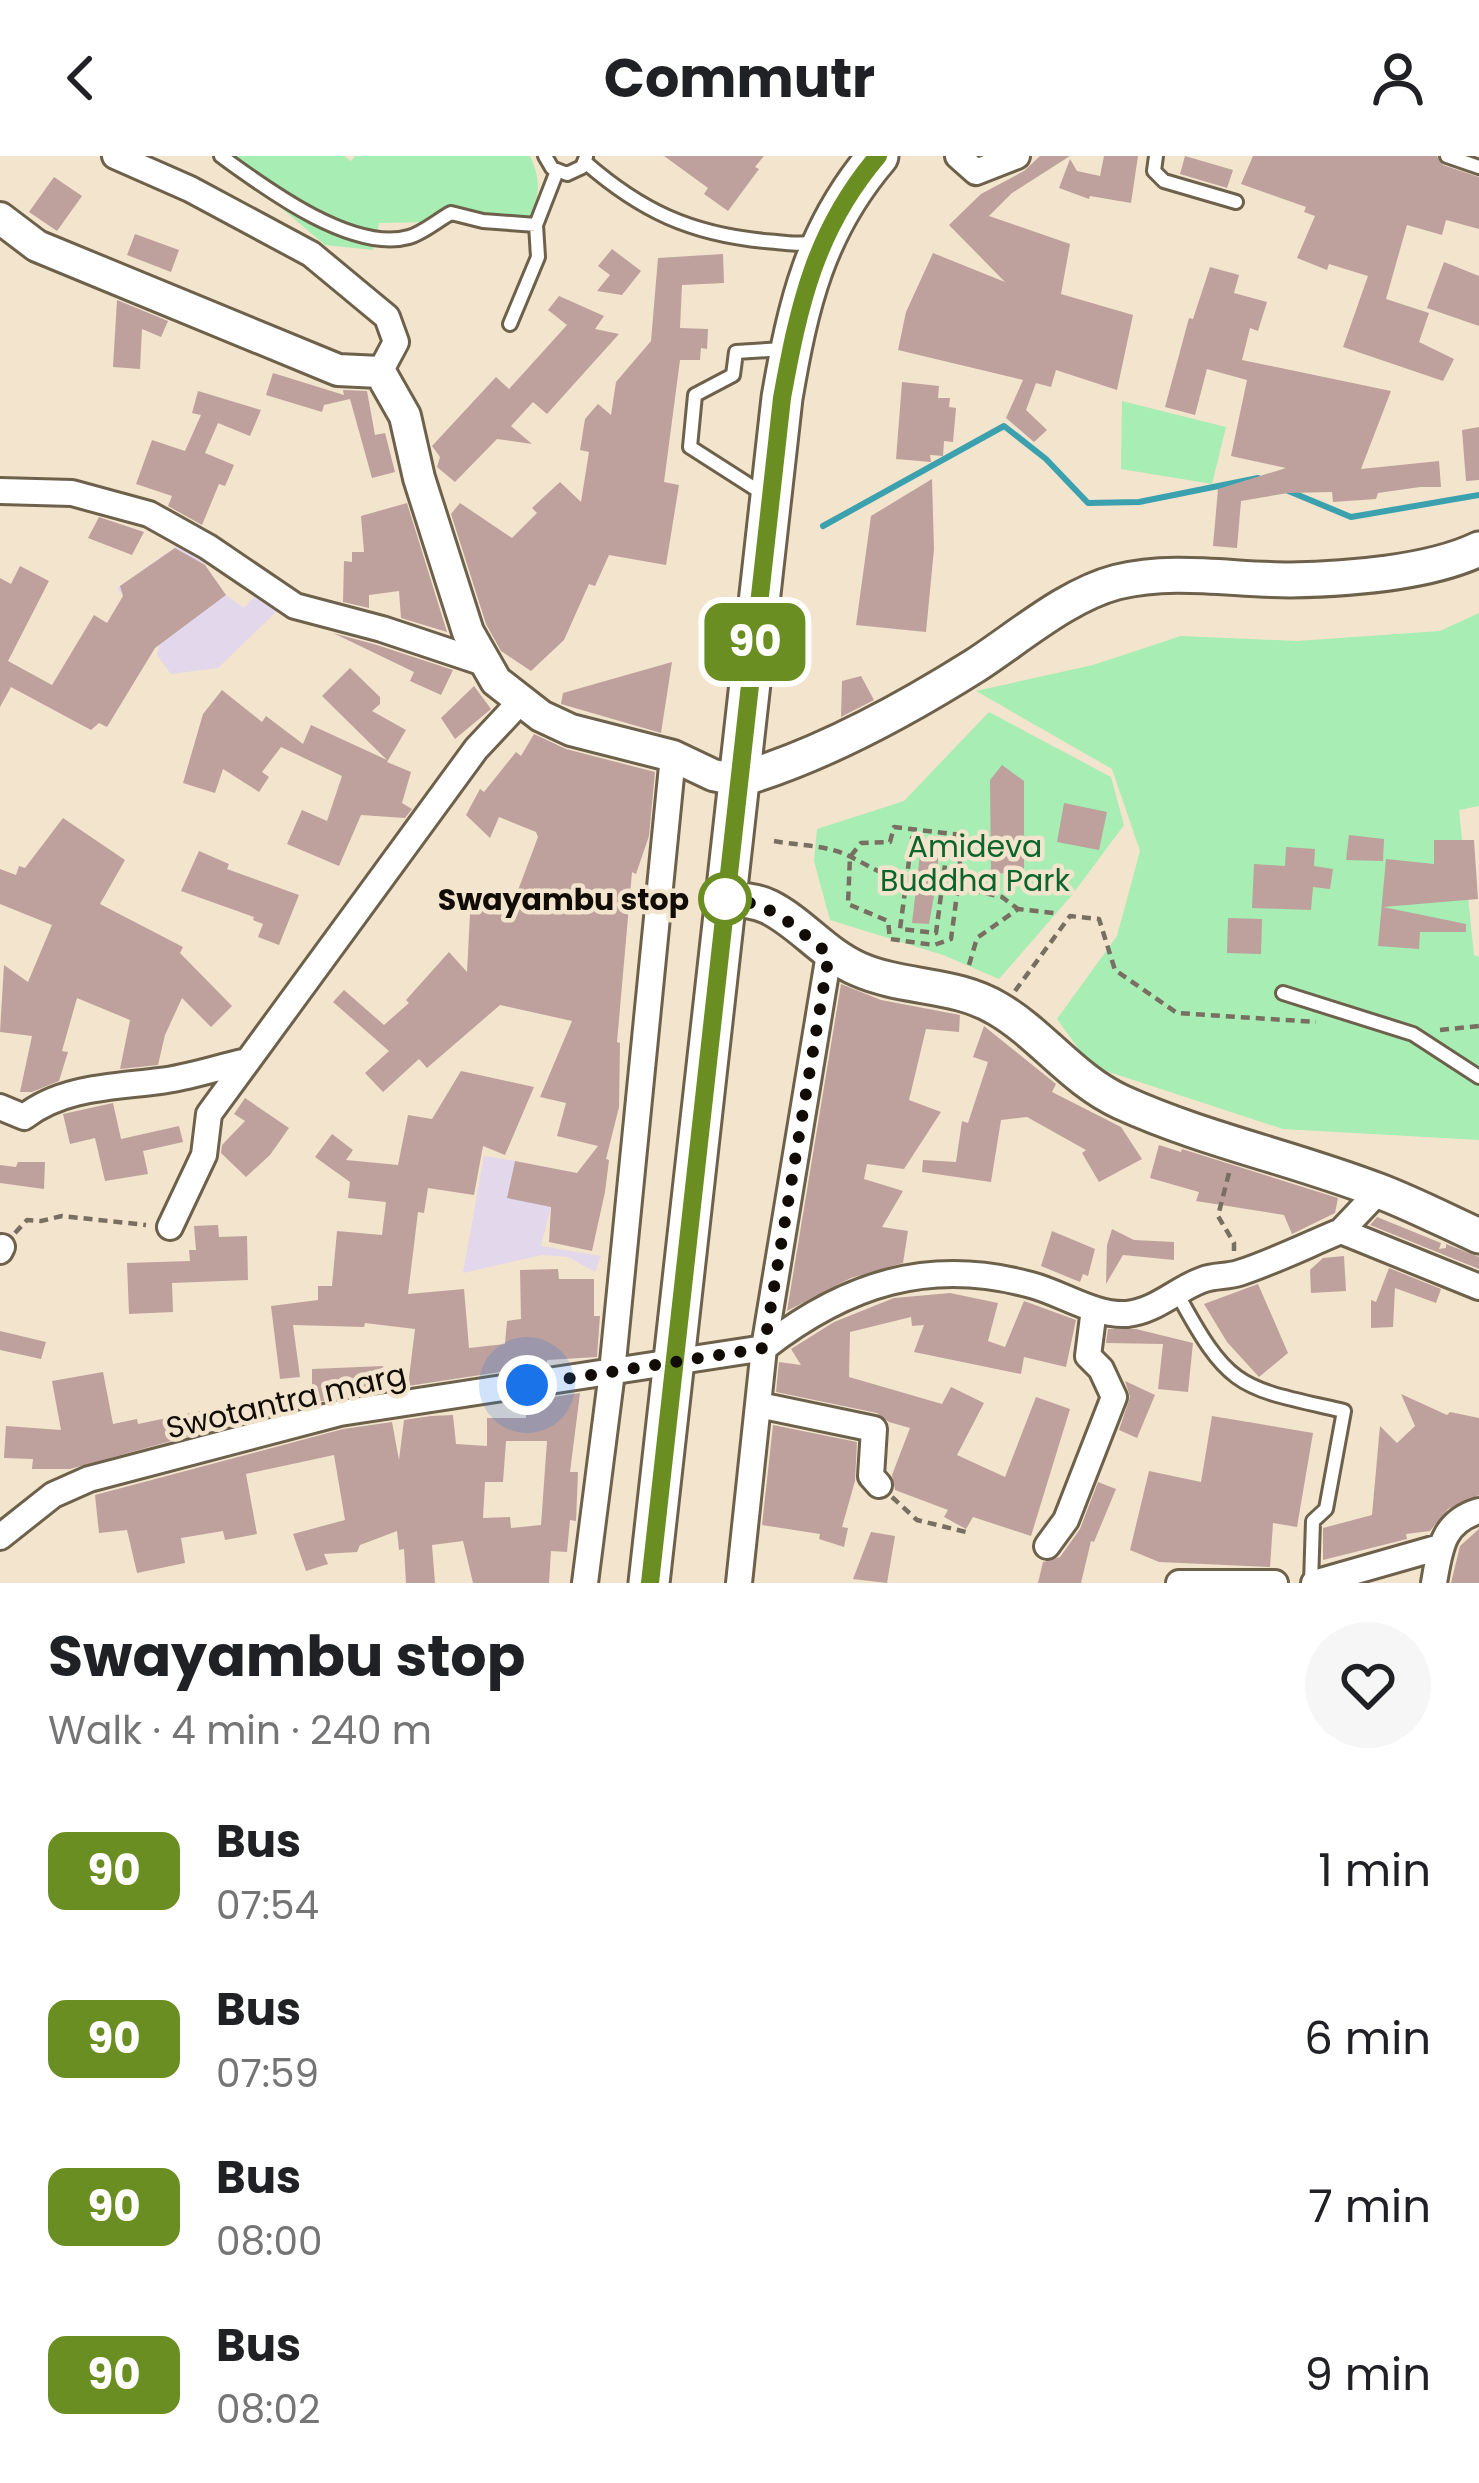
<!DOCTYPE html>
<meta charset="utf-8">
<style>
body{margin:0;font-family:Poppins,sans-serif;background:#f6f6f6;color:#202124;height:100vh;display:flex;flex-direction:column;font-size:45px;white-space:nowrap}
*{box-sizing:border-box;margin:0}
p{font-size:39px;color:#757577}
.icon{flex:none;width:66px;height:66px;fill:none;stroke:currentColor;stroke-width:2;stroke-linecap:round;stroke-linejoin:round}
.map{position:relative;height:1427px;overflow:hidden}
.sheet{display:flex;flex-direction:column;background:#fff;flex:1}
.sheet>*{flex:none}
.badge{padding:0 24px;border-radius:18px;font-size:42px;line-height:78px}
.you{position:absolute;width:60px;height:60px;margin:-30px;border:9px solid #fff;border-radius:50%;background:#1a73e8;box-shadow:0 0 0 18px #1a73e833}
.map>.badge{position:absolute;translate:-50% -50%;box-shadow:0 0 0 6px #fff}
.round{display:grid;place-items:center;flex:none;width:126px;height:126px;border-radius:63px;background:#f6f6f6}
.headline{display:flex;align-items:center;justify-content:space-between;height:204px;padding:0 48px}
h1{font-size:57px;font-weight:700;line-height:90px}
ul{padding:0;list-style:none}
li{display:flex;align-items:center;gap:36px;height:168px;padding:0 48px}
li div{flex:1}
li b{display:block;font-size:45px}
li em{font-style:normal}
li .badge{min-width:132px;font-weight:700;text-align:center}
header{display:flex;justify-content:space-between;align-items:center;height:156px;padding:0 48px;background:#fff;font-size:54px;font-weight:700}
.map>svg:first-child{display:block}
</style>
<header><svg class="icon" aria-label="back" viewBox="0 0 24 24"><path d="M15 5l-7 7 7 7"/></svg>Commutr<svg class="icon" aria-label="person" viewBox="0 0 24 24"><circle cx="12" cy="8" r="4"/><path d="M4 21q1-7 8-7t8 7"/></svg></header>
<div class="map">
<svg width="1479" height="1427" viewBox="0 0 1479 1427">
<rect width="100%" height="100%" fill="#f3e4cd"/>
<path fill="#e3d7eb" d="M187,383L226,439L244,452L258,437L279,453L218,512L171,518L157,499L159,489L117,432Z
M484,1000L515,1005L512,1020L551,1050L541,1090L601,1100L595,1116L568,1101L542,1099L463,1117Z"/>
<path fill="#a7edb4" d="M220,0H344L351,5L355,0H530C542,26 539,38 530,64L379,67L373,94L325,89Z
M1122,245L1226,271L1212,328L1121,313Z
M1479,457V650L1459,654L1474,799L1479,801V984L1283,973L1091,910L1057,863L1117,780L1140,695L1112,613L976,535L1093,509L1181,480L1297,485L1440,475Z
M989,556L1111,621L1124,669L1072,739L999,823L943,799L830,764L814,705L817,673L904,645Z"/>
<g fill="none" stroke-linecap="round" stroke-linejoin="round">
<path stroke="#3ba1ae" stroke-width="6" d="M1286,334L1351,361L1479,339
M823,370L1004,270L1046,303L1088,347L1139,346L1258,322"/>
</g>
<path fill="#bea19d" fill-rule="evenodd" d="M664,0H764L755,11L759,13L728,55L704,38L708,32Z
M1040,0H1070L1012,37L989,60L1070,88L1061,138L1133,159L1117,234L1056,214L1051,231L1036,227L1026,254L1047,274L1034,286L1006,262L1023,224L898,194L906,156L933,97L1005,126L949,69L981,38L1024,15Z
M1104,0H1138L1131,47L1090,40L1089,43L1059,32L1070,3L1077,15L1100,20Z
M1185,0L1233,14L1227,32L1180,18Z
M1253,0H1437L1443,9L1479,21V73L1446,64L1442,79L1407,69L1386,143L1429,157L1419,186L1454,203L1443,225L1343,191L1368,120L1329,108L1327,114L1297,102L1315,60L1304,56L1306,51L1241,28Z
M54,21L82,40L57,75L29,56Z
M135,78L179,94L171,116L127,99Z
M612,93L641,115L622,139L597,135L610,119L598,110Z
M723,98L724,127L682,129L680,172L708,173L707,193L701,192L700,204H680L664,326L679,329L666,409L609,399L595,430L589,428L564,484L531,515L501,495L486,468L451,358L460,347L512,382L537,357L532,352L560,326L581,346L589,296L580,294L585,263L598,248L611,259L616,226L651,185L658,102Z
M1444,106L1479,120V170L1427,152Z
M1210,111L1239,119L1234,137L1267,146L1258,175L1250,172L1242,204L1391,235L1361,313L1439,305L1441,331H1420L1378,337L1376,343L1333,346L1332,336L1288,337L1241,345L1237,392L1213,390L1218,333L1286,312L1231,300L1247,224L1207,213L1195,259L1165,251L1189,162L1193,163Z
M559,140L604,160L595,173L619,178L547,258L533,246L511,270L532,288L497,283L455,326L437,311L440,301L432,290L496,221L509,233L567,169L548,154Z
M117,144L168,165L161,181L142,173L140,213L113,211Z
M273,217L344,239L343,234L367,235L375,279L385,277L395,316L372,322L350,243L324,249L322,256L266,239Z
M902,226L939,230L938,242H950L949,251L956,252L953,286L944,285L943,300L930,299L931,306L896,303Z
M198,235L261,254L250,280L218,267L205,297L234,309L225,330L219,328L202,369L168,350L172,340L136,328L152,284L185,295L201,259L192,257Z
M1479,271V324L1466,325L1462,274Z
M932,323L934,393L926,476L856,469L871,360Z
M407,347L447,476L401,462L399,435L369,439V452L343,446L344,405L352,406V396H364L361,360Z
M99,361L144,376L132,399L88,382Z
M175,392L205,409L226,439L155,492L107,571L99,567L91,574L11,531L0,551V422L11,428L20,410L49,425L8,505L52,529L94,459L107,467L123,440L120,430Z
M333,477L377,489L453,514L441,539L410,525L414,516Z
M672,506L661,577L561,548L563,537Z
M350,512L380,541V548L372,555L406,574L387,606L411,616L402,647L412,653L405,662L361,659L339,710L287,688L302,654L327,665L342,620L281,591L262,616L269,621L259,636L223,613L215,637L183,627L203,558L222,534L262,566L266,560L303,588L311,569L387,604L322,540Z
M861,520L874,544L841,561L842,525Z
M474,530L491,553L455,583L441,562Z
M534,578L566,593L655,616L649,680L636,718L632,716L617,886L620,887L619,951L606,1003L609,1004L605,1036L592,1095L549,1086L551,1051L507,1042L515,1005L577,1017L598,990L557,980L566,947L540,941L572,865L500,849L427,912L419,903L383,936L365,917L389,895L333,846L344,834L384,869L409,847L406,844L449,796L467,816L471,739L505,740L507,733L517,737L538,681L536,676L499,661L490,682L466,659L480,633L484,636L516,596L521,600Z
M1002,609L1024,625V716L991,718L990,624Z
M1064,647L1107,656L1099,694L1057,686Z
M63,662L125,704L100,748L183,791L180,797L232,850L211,871L182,842L165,879L158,909L120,913L130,864L77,842L62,895L68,896L59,925L32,936H20L32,880L0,876L4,809L28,826L52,769L0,748V713L16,719L19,710L25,712Z
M1349,679L1384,683L1383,705L1346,704Z
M1434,684H1474L1478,743L1383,751L1466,768V776H1420L1419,793L1378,790L1386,703L1434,708Z
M921,690L938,692V717L929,768L912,767Z
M1286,691L1315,693L1314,710L1333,713L1330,733L1313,731L1311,754L1252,752L1254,708L1285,710Z
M199,695L229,708L227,713L299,739L279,789L258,781L263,768L253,764L254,761L181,735Z
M1228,762L1262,763L1261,798L1227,797Z
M841,828L881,844L960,859L959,876L926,873L909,944L941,956L904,1013L867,1008L864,1023L903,1035L882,1071L908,1075L903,1107L851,1122L787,1155Z
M984,870L1056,928L1052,936L1121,971L1142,1003L1099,1026L1082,997L1086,994L1027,961L1001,964L991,1026L922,1016L923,1004L956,1006L962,965L968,967L988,906L973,901Z
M461,915L534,931L505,999L483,990L474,1039L428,1032L424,1057L418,1056L408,1138L464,1133L469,1192L505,1188L507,1165L521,1163L520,1114L558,1113L559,1123H594V1160H600L597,1201L547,1204V1209L408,1230L415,1173L365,1167L364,1171L293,1169L300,1221L280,1223L271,1150L318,1144V1130H332L337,1075L382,1079L386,1046L348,1042L350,1026L315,1001L332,978L353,994L346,1004L398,1009L408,959L432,963Z
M245,942L289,972L270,999L246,1021L221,997L222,989L245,965L234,958Z
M113,947L121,983L179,970L183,986L143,995L148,1018L105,1025L95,982L70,988L63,958Z
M1159,989L1181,996L1182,993L1338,1042L1335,1057L1292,1078L1284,1059L1196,1045L1199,1036L1150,1022Z
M18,1006H45L44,1033L0,1027V1009L16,1011Z
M1377,1061L1441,1087L1439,1093L1446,1092V1088L1479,1101V1113L1370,1069Z
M218,1069L219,1081L247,1080L248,1124L172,1127L173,1156L129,1158L127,1107L190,1105L189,1094H196L194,1070Z
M1112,1073L1134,1084L1174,1086V1104L1123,1099L1106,1128L1107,1089Z
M1052,1075L1095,1093L1088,1120L1083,1118L1080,1126L1041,1110Z
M1344,1100L1346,1135L1311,1137L1310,1114L1323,1102Z
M1389,1112L1441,1133L1436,1147L1395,1132L1393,1171L1371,1172V1144L1376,1146Z
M1258,1128L1288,1197L1259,1221L1227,1186L1204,1148Z
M950,1137L998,1147L988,1185L1005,1191L1024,1145L1076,1164L1066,1211L1024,1201L1021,1218L914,1196L924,1169L912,1170L911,1161L850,1176L849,1221L942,1248L951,1231L984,1247L957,1299L1005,1321L1036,1241L1070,1253L1031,1380L973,1361L966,1373L944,1361L948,1354L895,1334L892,1319L910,1272L889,1266L877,1257L776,1236L779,1206L801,1209L791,1193L834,1166L894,1142Z
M1108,1173H1136L1193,1187L1188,1236L1158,1233L1163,1188L1106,1187Z
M0,1175L46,1186L41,1203L0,1194Z
M383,1210L386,1233L312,1247V1213Z
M103,1216L113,1268L137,1263L138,1268L200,1255L204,1276L70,1313H32L33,1303L4,1302L6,1270L61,1274L52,1225Z
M1125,1225L1155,1239L1137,1282L1119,1274L1130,1241Z
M580,1237L570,1316H578L576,1365L570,1364L567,1396L551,1395L549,1427H473L463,1385L432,1389L435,1427H406L404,1393L399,1394L397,1375L360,1389L357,1396L324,1398L328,1408L306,1415L293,1378L345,1364L334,1299L246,1318L257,1378L225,1384L223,1375L181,1382L185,1407L137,1417L127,1374L99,1377L95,1339L343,1273L392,1266L399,1304L404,1264L431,1260L453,1259L456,1288L487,1290V1262H526V1245ZM506,1285H547L541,1369L511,1372L510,1361L483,1362L485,1326H503Z
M1401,1238L1447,1259L1450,1256L1479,1262V1339L1448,1353L1430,1375L1406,1378L1407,1383L1323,1404V1372L1372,1359L1380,1270L1397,1287L1415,1270Z
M1212,1260L1313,1277L1297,1371L1273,1367L1270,1411L1159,1406L1130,1394L1149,1315L1201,1326Z
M773,1269L857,1286L855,1325L842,1371L848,1372L844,1391L819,1383L820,1378L762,1369Z
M1098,1326L1116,1333L1094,1386L1091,1385L1081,1427H1038L1043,1406L1060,1401L1080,1373Z
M1479,1373V1427H1451L1460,1390Z
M871,1376L895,1380L887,1427L853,1423Z"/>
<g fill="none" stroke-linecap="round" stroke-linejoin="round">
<defs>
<path id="service" d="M221,0C265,32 352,97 409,81C423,77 438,64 451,57L483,65L536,69
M545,0L552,12L567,18L582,11L586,1
M1156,0L1154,15L1164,25L1236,46
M1447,0L1479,11
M585,6C641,55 691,78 765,85C781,86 798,90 812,86
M510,168L538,101L536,69L557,15
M767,333L754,332L690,291L695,239L733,219L736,196L784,193
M1283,837L1413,878L1479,921
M1177,1137C1230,1235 1239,1231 1344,1255L1326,1353L1313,1365L1311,1427"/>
<path id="minor" d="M115,0L190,33L311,98L387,161L396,186L380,216
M958,0L976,16L1017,0
M0,335L72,337L149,358L208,391L295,450L382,473L484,507
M0,951L24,961C62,931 113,931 160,925C187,922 216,912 243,906
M170,1071L204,999L209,958L476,593L520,546
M1341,1075L1379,1035
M0,1095L2,1091
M759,1249L874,1273L871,1320L879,1329
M0,1381L53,1339L89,1323L340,1257L764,1192C846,1128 929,1101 1031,1129C1062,1137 1094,1160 1127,1158C1156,1155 1177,1133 1202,1124C1214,1119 1227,1121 1239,1117C1273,1106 1307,1089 1341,1075L1479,1131
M1047,1390L1066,1364L1114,1241L1101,1213L1088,1200L1094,1153
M585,1427L612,1216L673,600
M739,1427L764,1192L829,798
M1179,1427H1275
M1314,1427L1440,1391
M1434,1427C1440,1393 1442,1366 1479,1355"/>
<path id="tertiary" d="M0,62L37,90L338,214L380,216L405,260L419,322L468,476L496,525L541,560L571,574L673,600L713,619L738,624"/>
<path id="secondary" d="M738,624C821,600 903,555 976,509C1019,481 1067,439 1117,426C1175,412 1232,424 1290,424C1346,423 1429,417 1479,393
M725,743C740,744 755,744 769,751C801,767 824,798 858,813C903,833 956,827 998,853C1042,879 1073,924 1121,946C1204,984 1294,1002 1379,1035C1413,1048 1446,1065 1479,1080"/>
<path id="trunk" d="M649,1427L782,242C798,148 815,74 878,0"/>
</defs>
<use href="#service" stroke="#6d614c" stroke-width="18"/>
<use href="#minor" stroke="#6d614c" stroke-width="30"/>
<use href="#tertiary" stroke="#6d614c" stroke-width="36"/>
<use href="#secondary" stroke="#6d614c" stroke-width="39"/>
<use href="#trunk" stroke="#6d614c" stroke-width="45"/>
<path stroke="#796f61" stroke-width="4.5" stroke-dasharray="9 6" stroke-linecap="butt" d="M912,682L948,686L936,777L900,773Z
M774,685C795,689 821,689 842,697C863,705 883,722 904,722
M958,731L951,783L934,789L890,783L888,765L848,748L850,701L861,687L890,686L894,671L962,679L958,731L1002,741L1018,753
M969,809L977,782L1018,753L1054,757
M1015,835L1070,760L1099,763L1115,814L1177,857L1316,866
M1440,874L1479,870
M1229,1017L1218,1060L1234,1087V1095
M15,1077L27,1064L41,1065L62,1060L146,1069
M892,1341L917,1364L966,1376"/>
<use href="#service" stroke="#fff" stroke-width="12"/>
<use href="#minor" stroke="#fff" stroke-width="24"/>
<use href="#tertiary" stroke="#fff" stroke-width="30"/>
<use href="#secondary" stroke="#fff" stroke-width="33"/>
<use href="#trunk" stroke="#fff" stroke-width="39"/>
</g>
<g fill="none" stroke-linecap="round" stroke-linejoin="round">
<defs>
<path id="line" d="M650,1427L782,242C799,149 815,74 878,0"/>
</defs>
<use href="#line" stroke="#fff" stroke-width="27"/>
<use href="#line" stroke="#6b8e23" stroke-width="18"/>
<path stroke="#110c05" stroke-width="12" stroke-dasharray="0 21.6" d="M527,1229L764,1192L829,798C790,769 776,747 725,743"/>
</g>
<circle fill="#fff" stroke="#6b8e23" stroke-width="6" cx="725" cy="743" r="24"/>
<g text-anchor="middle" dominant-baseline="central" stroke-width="9" stroke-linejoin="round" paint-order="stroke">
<g font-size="30" fill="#0b642c" stroke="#f3e4cd">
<text x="975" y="690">Amideva<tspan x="975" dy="34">Buddha Park</tspan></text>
</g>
<g font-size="30" font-weight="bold" fill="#110c05" stroke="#f3e4cd" text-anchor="end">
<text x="689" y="743">Swayambu stop</text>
</g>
<g font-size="30" fill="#110c05" stroke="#f3e4cd">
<text transform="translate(286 1245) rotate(-13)">Swotantra marg</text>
</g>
</g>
</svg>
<div class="you" style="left:527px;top:1229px"></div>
<b class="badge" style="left:755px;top:486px;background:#6b8e23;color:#fff">90</b>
</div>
<section class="sheet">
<div class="headline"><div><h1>Swayambu stop</h1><p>Walk · 4 min · 240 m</p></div><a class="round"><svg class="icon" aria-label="heart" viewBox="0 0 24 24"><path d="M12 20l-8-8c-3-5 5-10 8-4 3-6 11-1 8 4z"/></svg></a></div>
<ul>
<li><span class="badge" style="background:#6b8e23;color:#fff">90</span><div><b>Bus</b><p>07:54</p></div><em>1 min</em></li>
<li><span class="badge" style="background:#6b8e23;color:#fff">90</span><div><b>Bus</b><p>07:59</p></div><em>6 min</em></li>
<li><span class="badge" style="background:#6b8e23;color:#fff">90</span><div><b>Bus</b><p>08:00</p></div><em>7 min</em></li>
<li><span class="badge" style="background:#6b8e23;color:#fff">90</span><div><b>Bus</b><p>08:02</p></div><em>9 min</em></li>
</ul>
</section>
